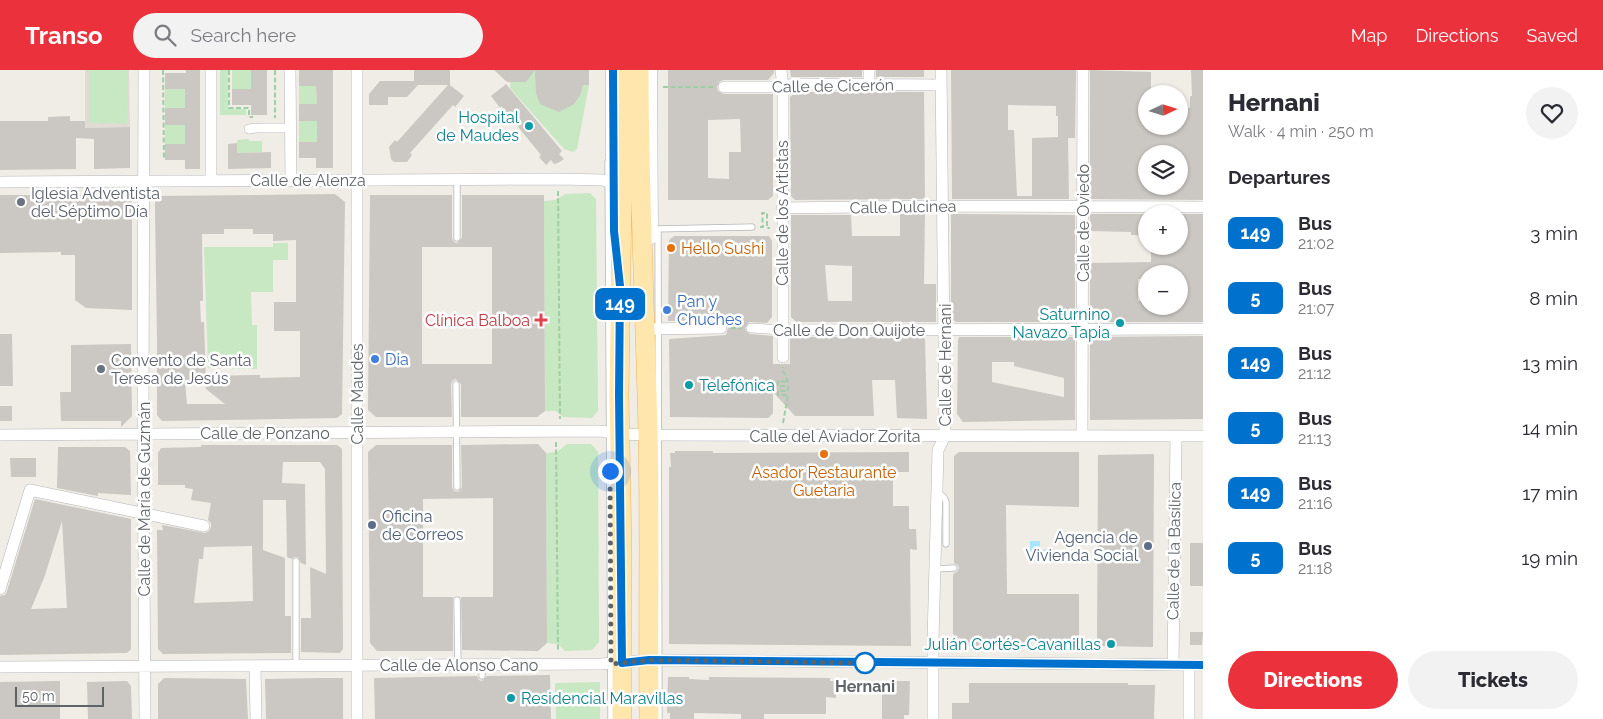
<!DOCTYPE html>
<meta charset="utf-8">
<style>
body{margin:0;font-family:Raleway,sans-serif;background:#f2f2f3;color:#2b2b33;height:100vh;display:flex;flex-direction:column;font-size:19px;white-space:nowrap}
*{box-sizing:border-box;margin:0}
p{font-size:16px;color:#7c7c81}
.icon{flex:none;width:28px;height:28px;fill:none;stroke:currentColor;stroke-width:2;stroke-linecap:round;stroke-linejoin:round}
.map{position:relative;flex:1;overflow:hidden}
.panel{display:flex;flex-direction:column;background:#fff;width:400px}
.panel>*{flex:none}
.badge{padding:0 10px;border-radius:8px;font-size:18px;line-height:32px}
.needle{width:32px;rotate:86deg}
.fabs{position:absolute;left:1138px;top:15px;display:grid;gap:10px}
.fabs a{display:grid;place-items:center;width:50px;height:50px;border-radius:50%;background:#fff;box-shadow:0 1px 4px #0004;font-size:25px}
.scale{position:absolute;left:15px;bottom:12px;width:89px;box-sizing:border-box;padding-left:5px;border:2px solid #5e6367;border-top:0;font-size:14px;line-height:18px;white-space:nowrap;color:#5e6367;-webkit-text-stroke:4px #fff;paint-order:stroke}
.you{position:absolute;width:25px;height:25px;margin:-12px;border:4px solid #fff;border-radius:50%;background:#1a73e8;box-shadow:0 0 0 8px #1a73e833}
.map>.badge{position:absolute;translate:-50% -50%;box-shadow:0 0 0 2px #fff}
h2{padding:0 25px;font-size:19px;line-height:45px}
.round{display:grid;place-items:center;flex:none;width:52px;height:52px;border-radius:26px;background:#f2f2f3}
.headline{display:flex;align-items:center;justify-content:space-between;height:85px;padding:0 25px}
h1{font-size:24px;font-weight:800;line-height:38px}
.action{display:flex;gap:10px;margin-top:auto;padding:10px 25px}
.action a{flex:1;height:58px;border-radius:30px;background:#eb313c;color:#fff;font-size:20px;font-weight:800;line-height:58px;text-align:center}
.action a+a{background:#f2f2f3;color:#2b2b33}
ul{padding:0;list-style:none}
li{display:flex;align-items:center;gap:15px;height:65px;padding:0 25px}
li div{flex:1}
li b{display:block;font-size:19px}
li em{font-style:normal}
li .badge{min-width:55px;font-weight:700;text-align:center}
header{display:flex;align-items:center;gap:30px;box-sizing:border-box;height:70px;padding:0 25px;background:#eb313c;color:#fff}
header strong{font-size:24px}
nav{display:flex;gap:28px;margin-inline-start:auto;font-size:18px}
.search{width:350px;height:45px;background:#f2f2f3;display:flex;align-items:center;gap:12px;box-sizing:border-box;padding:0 18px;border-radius:28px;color:#7c7c81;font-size:19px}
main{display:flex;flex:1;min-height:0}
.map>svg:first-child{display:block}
</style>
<header>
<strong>Transo</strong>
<div class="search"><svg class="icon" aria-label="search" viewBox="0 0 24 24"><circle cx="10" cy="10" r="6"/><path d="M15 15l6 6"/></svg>Search here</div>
<nav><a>Map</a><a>Directions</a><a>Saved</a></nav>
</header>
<main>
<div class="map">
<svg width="1203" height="649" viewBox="0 0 1203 649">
<rect width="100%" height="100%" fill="#f0ece6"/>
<path fill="#e0dcd4" d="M85,0H129L130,57L85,58Z"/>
<path fill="#c8e7c3" d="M89,0H128L127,54L89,53Z
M220,0H228V39H246V45H220Z
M232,0H251V19H232Z
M511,0H589V15L577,79L573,82L564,79L510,18Z
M299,16H316L317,34H299Z
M165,19H185V38H165Z
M299,51H317V72H299Z
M165,55H185V74H165Z
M249,69V71H262V82L237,83V70Z
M590,123L596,129L598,340L592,348L563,347L556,341H545L544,131L555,130L566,124Z
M273,173H288V190H273V222H251L252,255H257V299L208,298L204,177H273Z
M567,374H591L598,382L599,572L592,580L565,581L558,574L547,573L546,383L557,382Z
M600,612V649H556L555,613Z"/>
<path fill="#a7e4ff" d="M1030,471H1040V480L1050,479V491H1030Z"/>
<path fill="#cbc7c2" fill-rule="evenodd" d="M186,0H200V99H185V90H165V74H185V55H165V38H185V19H165V3H186Z
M251,0H267V45H251V35H232V19H251Z
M299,0H333V98H316V88H299V72H317V51H299V34H317L316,16H299Z
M414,0H450V15L464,26L455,37L453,35L410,83L412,85L407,92H394L391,89L389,77L395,70L397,72L448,15H418L407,27H388V35H369V24L380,11H414Z
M494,0H589V15H583L580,25L574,34L559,42L540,34L536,23L535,0L526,12H507Z
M668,0H774V3L768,10H724L720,11L717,17L718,21L724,24H773V126L768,130H668ZM740,49L741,82H729V109L708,108V50Z
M790,0H862V7H791Z
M876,0H924V7H876Z
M951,0H1076L1075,68H1068L1069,129H952ZM1008,35L1056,36V46H1058V67L1032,68V126H1017L1014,60H1008Z
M1090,0L1151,2V24H1146V56H1179V38H1190V26H1192L1191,0H1203V130L1090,129ZM1146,84H1179V116H1146Z
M506,14L562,81L559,84L564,89L558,93L554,94L551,90L546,95L539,87L541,85L501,36L500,38L491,26Z
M796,22H924L925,127L922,129L795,130L791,126L790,27Z
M70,46V51H85V58L130,57V98L94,99V69L76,68V99L0,100V51H48V47Z
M237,73V83L271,82V98L228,99V74Z
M335,124L345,132L342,344L337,348L162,351L157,345V268L155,141V131H157V126ZM224,159H253V164H273V171L296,170V232H274V261H300V307L260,308V305L206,306V319L225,334H187L185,312H206L204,252H201L200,231H203L202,164H224Z
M0,125H126L132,132V240L86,238L75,230V185H61V182L0,183Z
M370,125H452V168L454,172L457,173L462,168V125H544L545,341L537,347H461V314L456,309L453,310L451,314L452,347H376L368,340ZM422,177H492V294H422Z
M900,144H925L924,214H936V252H796L791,247V145H851L852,166H900ZM825,195L852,196V231H828Z
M951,144L1075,145V252H956L951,248Z
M1090,144H1146V165H1131V162L1090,161Z
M1179,144H1203V252H1090V193L1151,192V176H1179ZM1146,204H1179V236H1146V231H1138V209H1146Z
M674,166H769L772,171V247L767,253L749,252L745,258L746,261L750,264L773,266V294H790V267H923L925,269L927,349L897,348L895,310H872L874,346H795L773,322V343L768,348L670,347L669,269L726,265L728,258L726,252L721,250L668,251L669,170Z
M0,264H12L13,316H0Z
M1203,266V349L1090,350V267Z
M959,267H1075V350L963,352L957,344L958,271ZM992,292H1014V296L1064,308V327L992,312Z
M131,274L132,346L121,357V351H61L60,322H71V275Z
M0,336H12V351H0Z
M538,374L546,383L547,573L538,581L462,580L461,527H493V428L423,429V527H453V581H377L370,573L368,382L376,375H452V417L454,421L458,422L462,417L461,375Z
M201,375H337L342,379L343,579L340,583L301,582V548H311L310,497L326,504L325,399L320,392H283L282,413L305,414L306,495L301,493L298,487H294L292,489L287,487L286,430H263V480L285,488V546H291V583L163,584L158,579L157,460H163L162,455L205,463L209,461L211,457V453L208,450L211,433L191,430L193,419L185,418V415H158V383L161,378L201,377ZM252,476L253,531L194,533L199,489H203L204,477Z
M58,377H125L130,381L131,425L98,423V426L57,418Z
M675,381H713V383L909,382V402H893V436H909V459H916L917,480L910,479L911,576L669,574V397H671L670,383H675Z
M959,382H1079V437L1006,435L1007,524H1079V578H1053V573L1032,570L1031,575L965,576L953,564V506L954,503L957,502L959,498L958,495L954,493V386Z
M1154,384L1153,577L1097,576L1098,385Z
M10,388H36V407H11Z
M35,429L131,449V579L127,583L0,585V526L5,525L7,521ZM62,451L67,538L31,539L44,508Z
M1190,473H1203V516H1190Z
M1190,562H1203L1202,575H1190Z
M550,605L551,649H375L374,608L477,606L479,610L482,611L487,606Z
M668,607H689V609L709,610V607L830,608V611H836V628L826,627V644H764V649H741V644L694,643V649H670V643H667Z
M164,608L246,609L248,649H158V614Z
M318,608H343V649H266L265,609Z
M60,611V649H0V612Z
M127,611L131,616L132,649H88L87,612Z
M882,611H910L909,645H904V649H882Z
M969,613H1128V615H1155L1154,649H952V633H969Z"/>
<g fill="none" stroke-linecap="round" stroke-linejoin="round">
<defs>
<path id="service" d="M608,92L611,649
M457,110V168
M654,159L752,157
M658,161L659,649
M456,314L457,417
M937,422L944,427L946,432V474
M296,491V596
M935,499L954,498
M457,530L458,595
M482,595V606"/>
<path id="pedestrian" d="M261,58H290
M249,59L256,58
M751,258L783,260"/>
<path id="minor" d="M144,0L143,348L145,649
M290,0L291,110
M781,0L783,17V287
M869,13V0
M724,17H783L793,14L941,15
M211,111V0
M0,112L558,109L603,110L608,112L614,116
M782,138L939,136L1203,137
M645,259L721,258
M783,260L1203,259
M0,365L600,361L620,364L648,365L1203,366
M1082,366L1083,0
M0,519L30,420L204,456
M1173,595L1176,367
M255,596L256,649
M0,597L601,594L649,590L1203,595
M357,649V0
M933,649V571L938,380L945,366L941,0
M1189,649V595"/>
<path id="tertiary" d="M613,0V94
M650,0L651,167"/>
<path id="primary" d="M639,0C639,121 645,241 648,362C650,458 648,553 649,649
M622,649V478L619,325L624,0"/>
</defs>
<use href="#service" stroke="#b3b7bb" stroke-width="7"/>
<use href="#pedestrian" stroke="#b3b7bb" stroke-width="10"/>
<use href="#minor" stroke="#b3b7bb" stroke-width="12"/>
<use href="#tertiary" stroke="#b3b7bb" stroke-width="15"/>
<use href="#primary" stroke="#f3b45c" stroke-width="20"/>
<path stroke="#9fcda5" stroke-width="2" stroke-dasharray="5 2.5" stroke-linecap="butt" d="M163,0L164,90
M229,0V38H249V47H253
M275,0V48
M663,17H714
M558,121L560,349
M760,157H763L762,143H767V158H770
M731,258H742
M783,353L788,325H778V321H788V316H778V311L788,312L783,301V297
M556,372L558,582"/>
<use href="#service" stroke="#fff" stroke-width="5.5"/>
<use href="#pedestrian" stroke="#fff" stroke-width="9"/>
<use href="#minor" stroke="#fff" stroke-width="11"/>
<use href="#tertiary" stroke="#fff" stroke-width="14"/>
<use href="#primary" stroke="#ffe6ac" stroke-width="19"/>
</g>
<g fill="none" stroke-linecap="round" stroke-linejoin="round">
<defs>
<path id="line" d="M613,0L614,161L620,216L619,325L622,593L649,590L1203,595"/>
</defs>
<use href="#line" stroke="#fff" stroke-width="11"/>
<use href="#line" stroke="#0072ce" stroke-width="8"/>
<path stroke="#5e6367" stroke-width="5" stroke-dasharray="0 9" d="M610,401L611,594L649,590L865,593"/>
</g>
<g fill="#0f9aa8" stroke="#fff" stroke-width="2">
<circle cx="529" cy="56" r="5"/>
<circle cx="1120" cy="253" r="5"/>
<circle cx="689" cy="315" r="5"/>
<circle cx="1111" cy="574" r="5"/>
<circle cx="511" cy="628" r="5"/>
</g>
<g fill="#6b7280" stroke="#fff" stroke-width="2">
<circle cx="21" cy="132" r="5"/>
<circle cx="101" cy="299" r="5"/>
</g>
<g fill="#e8710a" stroke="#fff" stroke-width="2">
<circle cx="671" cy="178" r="5"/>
<circle cx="824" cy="384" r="5"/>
</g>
<g fill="#3f7fe0" stroke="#fff" stroke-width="2">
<circle cx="667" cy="240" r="5"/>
<circle cx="375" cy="289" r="5"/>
</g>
<path fill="#e0444e" stroke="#fff" stroke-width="2" d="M538.5 242.5h5v5h5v5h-5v5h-5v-5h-5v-5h5z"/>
<g fill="#5c6f8a" stroke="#fff" stroke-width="2">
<circle cx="372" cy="455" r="5"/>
<circle cx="1148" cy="476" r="5"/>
</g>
<circle fill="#fff" stroke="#0072ce" stroke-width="2.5" cx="865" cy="593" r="10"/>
<g text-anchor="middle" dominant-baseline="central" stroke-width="5" stroke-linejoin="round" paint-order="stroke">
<g font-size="16" fill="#5e6367" stroke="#fff">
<text transform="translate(833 16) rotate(-1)">Calle de Cicerón</text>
<text x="308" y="110">Calle de Alenza</text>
<text transform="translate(903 137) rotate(-1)">Calle Dulcinea</text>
<text transform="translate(782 143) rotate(-90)">Calle de los Artistas</text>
<text transform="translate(1083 153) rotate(-90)">Calle de Oviedo</text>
<text x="849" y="260">Calle de Don Quijote</text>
<text transform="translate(945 295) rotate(-90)">Calle de Hernani</text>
<text transform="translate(357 324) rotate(-90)">Calle Maudes</text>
<text x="265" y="363">Calle de Ponzano</text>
<text x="835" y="366">Calle del Aviador Zorita</text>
<text transform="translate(144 429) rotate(-90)">Calle de María de Guzmán</text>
<text transform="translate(1174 481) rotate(-89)">Calle de la Basílica</text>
<text x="459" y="595">Calle de Alonso Cano</text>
</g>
<g font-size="16" fill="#0d838f" stroke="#fff" text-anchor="end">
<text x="519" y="47">Hospital<tspan x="519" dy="18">de Maudes</tspan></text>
<text x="1110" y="244">Saturnino<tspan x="1110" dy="18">Navazo Tapia</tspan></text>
<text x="699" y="315" text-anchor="start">Telefónica</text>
<text x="1101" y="574">Julián Cortés-Cavanillas</text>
<text x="521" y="628" text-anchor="start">Residencial Maravillas</text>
</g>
<g font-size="16" fill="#5b616d" stroke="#fff" text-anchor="start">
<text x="31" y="123">Iglesia Adventista<tspan x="31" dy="18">del Séptimo Día</tspan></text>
<text x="111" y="290">Convento de Santa<tspan x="111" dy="18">Teresa de Jesús</tspan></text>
</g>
<g font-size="16" fill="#c56008" stroke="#fff" text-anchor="start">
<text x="681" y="178">Hello Sushi</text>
<text x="824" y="402" text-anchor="middle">Asador Restaurante<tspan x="824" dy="18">Guetaria</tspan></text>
</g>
<g font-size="16" fill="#366cbe" stroke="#fff" text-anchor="start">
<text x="677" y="231">Pan y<tspan x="677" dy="18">Chuches</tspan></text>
<text x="385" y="289">Dia</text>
</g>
<g font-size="16" fill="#be3a42" stroke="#fff" text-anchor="end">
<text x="530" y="250">Clínica Balboa</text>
</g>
<g font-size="16" fill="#4e5e75" stroke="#fff" text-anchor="start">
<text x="382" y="446">Oficina<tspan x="382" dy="18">de Correos</tspan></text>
<text x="1138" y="467" text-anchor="end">Agencia de<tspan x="1138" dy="18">Vivienda Social</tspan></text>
</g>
<g font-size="16" font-weight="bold" fill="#5e6367" stroke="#fff">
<text x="865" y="616">Hernani</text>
</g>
</g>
</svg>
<div class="fabs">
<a><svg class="needle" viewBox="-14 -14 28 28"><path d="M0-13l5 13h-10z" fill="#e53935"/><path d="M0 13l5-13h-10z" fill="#7c7c81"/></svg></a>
<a><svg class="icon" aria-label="layers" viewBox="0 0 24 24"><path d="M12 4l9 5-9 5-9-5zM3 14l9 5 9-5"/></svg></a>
<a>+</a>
<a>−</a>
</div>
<div class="scale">50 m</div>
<div class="you" style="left:610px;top:401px"></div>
<b class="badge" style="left:620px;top:234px;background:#0072ce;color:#fff">149</b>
</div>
<section class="panel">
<div class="headline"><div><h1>Hernani</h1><p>Walk · 4 min · 250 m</p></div><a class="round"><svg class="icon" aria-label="heart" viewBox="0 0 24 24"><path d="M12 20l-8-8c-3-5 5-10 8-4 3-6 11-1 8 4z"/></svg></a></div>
<h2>Departures</h2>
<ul>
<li><span class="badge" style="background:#0072ce;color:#fff">149</span><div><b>Bus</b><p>21:02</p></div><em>3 min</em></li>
<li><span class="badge" style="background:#0072ce;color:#fff">5</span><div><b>Bus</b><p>21:07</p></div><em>8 min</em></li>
<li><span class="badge" style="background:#0072ce;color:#fff">149</span><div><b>Bus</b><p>21:12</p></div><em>13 min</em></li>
<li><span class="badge" style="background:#0072ce;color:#fff">5</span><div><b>Bus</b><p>21:13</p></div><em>14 min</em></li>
<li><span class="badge" style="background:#0072ce;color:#fff">149</span><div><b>Bus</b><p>21:16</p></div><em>17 min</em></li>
<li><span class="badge" style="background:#0072ce;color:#fff">5</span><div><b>Bus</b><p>21:18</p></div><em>19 min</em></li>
</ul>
<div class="action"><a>Directions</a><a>Tickets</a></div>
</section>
</main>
